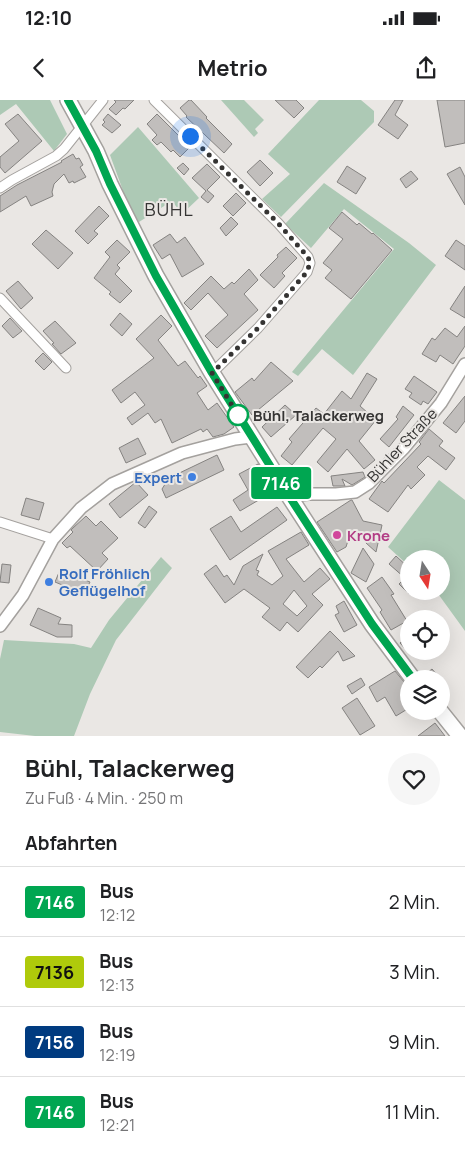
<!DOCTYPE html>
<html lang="de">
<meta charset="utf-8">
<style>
body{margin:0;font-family:Manrope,sans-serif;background:#f6f6f6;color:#202124;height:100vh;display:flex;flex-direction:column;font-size:19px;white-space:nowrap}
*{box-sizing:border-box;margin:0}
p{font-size:16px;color:#757577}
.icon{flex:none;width:28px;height:28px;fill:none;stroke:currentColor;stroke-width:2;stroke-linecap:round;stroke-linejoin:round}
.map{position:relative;height:636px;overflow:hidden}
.panel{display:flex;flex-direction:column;background:#fff;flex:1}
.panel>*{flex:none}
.badge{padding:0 10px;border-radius:4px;font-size:18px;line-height:32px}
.needle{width:32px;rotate:168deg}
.tools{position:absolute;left:400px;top:450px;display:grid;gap:10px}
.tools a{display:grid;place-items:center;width:50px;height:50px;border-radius:50%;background:#fff;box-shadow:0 5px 20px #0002;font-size:25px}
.you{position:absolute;width:25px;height:25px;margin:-12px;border:4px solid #fff;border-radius:50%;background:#1a73e8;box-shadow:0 0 0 8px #1a73e833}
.map>.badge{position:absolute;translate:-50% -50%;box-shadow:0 0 0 2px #fff}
h2{padding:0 25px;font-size:19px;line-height:45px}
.round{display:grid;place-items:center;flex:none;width:52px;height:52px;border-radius:26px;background:#f6f6f6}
.headline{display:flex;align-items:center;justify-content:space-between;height:85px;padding:0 25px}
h1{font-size:24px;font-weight:700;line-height:38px}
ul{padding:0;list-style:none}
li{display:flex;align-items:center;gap:15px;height:70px;padding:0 25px;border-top:1px solid #e0e0e0}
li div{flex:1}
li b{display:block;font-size:19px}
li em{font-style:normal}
li .badge{min-width:55px;font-weight:700;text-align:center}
.status{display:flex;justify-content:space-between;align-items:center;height:35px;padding:0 25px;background:#fff;direction:ltr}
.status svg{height:14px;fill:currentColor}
header{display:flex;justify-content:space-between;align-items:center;height:65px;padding:0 25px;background:#fff;font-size:22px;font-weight:700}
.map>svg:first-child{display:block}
</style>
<div class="status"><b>12:10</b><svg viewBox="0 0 49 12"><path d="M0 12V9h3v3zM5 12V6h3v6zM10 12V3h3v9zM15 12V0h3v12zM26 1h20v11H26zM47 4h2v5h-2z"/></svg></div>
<header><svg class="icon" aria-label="back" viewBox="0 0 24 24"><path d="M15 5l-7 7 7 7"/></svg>Metrio<svg class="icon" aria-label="share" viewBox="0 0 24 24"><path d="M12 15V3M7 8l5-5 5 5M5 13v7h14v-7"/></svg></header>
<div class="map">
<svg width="465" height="636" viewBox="0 0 465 636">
<rect width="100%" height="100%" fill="#eae7e4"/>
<path fill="#adc9b5" d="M0,0H50L67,34L54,51L16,4L0,15Z
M221,0H244L264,20L255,29L258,33L254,37Z
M319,0H361L374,11V22L281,117L262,99L290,74L268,54Z
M138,27L199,98L182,114L172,101L139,122L129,107L110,55Z
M324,83L409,143L436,165L353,275L322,249L298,276L292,272L394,149L344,109L311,148L285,124Z
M439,380L465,400V531L436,491H441V459H409V466L388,447Z
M161,457L172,468L116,540L90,594L74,636H35L0,632V559L4,540L74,544L91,548L109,520Z"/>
<path fill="#c1bebc" stroke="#858381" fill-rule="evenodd" d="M114,0H134L125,9L123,8L116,15L109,9L116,2Z
M189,0H191L207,17L206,18L232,44L224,53L186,17L187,16L180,8Z
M275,0H296L304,8L294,18Z
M395,0H403L395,15L408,25L398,39L378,25Z
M437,0H465V43L445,47Z
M18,14L42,41L5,73L0,67V57L19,41L5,24Z
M108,14L121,25L112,33L102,25L105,22L103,20Z
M157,14L190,47L180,57L173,50L171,52L161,42L157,45L152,40L157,35L147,24Z
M73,54L76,59L79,58L83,65L80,67L86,77L74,83L73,81L69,83L64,74L54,84L52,92L53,96L31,106L26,96L0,112V96L17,85L62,62L61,61Z
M260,60L273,73L260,86L247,72Z
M183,63L189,69L184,75L177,68Z
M207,64L220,77L207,90L214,96L208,103L201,97L206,91L192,78Z
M347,66L366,78L356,94L337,82Z
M460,67L465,77V105L447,74Z
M411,71L418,79L406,88L400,79Z
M236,93L246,103L233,116L223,106Z
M99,106L109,116L94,131L98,134L88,144L75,131Z
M342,112L357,125L359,123L372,134L373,133L392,150L351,199L325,178L332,170L323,163L343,139L329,128Z
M231,117L238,124L226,136L220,128Z
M46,130L73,153L58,169L32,144Z
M170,134L177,143L185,137L204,164L182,177L170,154L162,159L153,145Z
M117,140L130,152L117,165L120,168L115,174L132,191L120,203L109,194L111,192L94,178L110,157L105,152Z
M456,140L465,146V170L445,156Z
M286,147L297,158L282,173L285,176L274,188L260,175L278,157L277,155Z
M249,169L258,180L244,194L258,210L217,248L205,236L228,215L208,193L191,210L184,203L211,176L224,189L232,182L234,184Z
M18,181L33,198L21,209L6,191Z
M465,186V218L450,209Z
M120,213L132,224L122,236L110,225Z
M161,215L172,226L158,240L178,266L185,261L198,278L200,276L207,286L197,293L208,310L217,303L234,327L224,334L213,337L207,329L203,332L201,329L172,343L161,319L155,323L148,313L132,325L127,318L145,305L135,292L121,303L112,290L154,258L136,239Z
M10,218L22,231L13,238L2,226Z
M55,221L76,243L61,254L52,244L54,243L43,231Z
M465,226V246L453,264L440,255L436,262L422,254L432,238L435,240L445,228L457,237Z
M43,253L52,262L44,270L35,261Z
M271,262L293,281L252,315L235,292L252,278L254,281Z
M367,273L377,279L360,306L376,320L359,341L375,360L364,369L347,349L328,372L317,362L336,339L323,328L292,365L281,356L292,342L289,339L316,308L324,314L342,291L351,299Z
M414,276L437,292L428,304L423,301L421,305L409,297L412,293L405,289Z
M465,296V321L456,333L443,323Z
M285,305L296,315L271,337L262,327Z
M403,306L414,315L389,347L380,339L398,319L396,317Z
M429,329L443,341L439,346L455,358L446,370L428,356L417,367L425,375L411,389L408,385L388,412L369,399L382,381L384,383L421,344L419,342Z
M138,338L146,354L126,363L119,348Z
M217,355L224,370L166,398L162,389L169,378Z
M258,364L264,374L258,377L269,394L240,411L233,400L248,390L239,374Z
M363,372L365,377L352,385L342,379L345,386H333L331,376Z
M136,382L148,395L120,418L109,404Z
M26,398L44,403L39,420L21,415Z
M351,400H352L363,421L382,425L376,452L366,443L368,438L358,436L355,433L353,435L350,434L346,447L337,452L317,422Z
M149,406L157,412L145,428L138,423Z
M277,407L287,420L230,460L210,429L231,416L241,432Z
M86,416L96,426L101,421L118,438L102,453L108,459L97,471L70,446L67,448L62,443L73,432L71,430L73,428Z
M301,432L309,445L286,459L304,482L320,468L330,479L312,494L323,505L298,532L287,522L280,531L262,517L270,508L244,489L225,503L204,474L216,465L224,477L227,475L234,485L243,466L263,454L256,470L259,471L257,475L272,485L283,476L268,451ZM294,490L307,506L297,516L283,504Z
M363,448L374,464L366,482L351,473Z
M396,456L409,468V494L399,484L405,478L389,464Z
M2,464L11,465L9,483L0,482Z
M60,470L90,482L84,494L55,482Z
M382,477L394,494L391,495L407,521L391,530L380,512L382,510L367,488Z
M344,501L357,525L344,532L335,515L339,513L336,506Z
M38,508L61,518L58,524L72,525V537H57L30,525Z
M330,531L355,556L343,561L338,551L322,568L320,566L308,578L296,567Z
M409,535V553L400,543Z
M432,569L437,575L433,579H422V577Z
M395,571L409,588V608L396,616L385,597L377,602L369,587Z
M361,578L365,585L352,594L347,586Z
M357,598L375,626L360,635L342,608Z
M435,623L445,636H418Z"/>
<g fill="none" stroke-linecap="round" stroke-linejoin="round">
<defs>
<path id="minor" d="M154,0L278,123L308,157L310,163L307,172L258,228L212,273
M0,88L12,80L56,56L64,49L103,0
M0,198L66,268
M0,422L53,439"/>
<path id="tertiary" d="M289,396L309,394H336L355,392L369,383L404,348L441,303L465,264
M0,526L23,495L53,439L81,408L112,384L182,353L235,339L251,337"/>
<path id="primary" d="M68,0L96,51L110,84L156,176L212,273L289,396L372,524L413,579
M440,611L460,636"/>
</defs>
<use href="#minor" stroke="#a4a19e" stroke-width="11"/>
<use href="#tertiary" stroke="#a4a19e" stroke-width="14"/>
<use href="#primary" stroke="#a4a19e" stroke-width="18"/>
<use href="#minor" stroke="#fff" stroke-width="9"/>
<use href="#tertiary" stroke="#fff" stroke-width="11"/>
<use href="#primary" stroke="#fff" stroke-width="15"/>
</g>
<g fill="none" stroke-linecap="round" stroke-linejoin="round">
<defs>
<path id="line" d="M68,0L96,51L110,84L156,176L212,273L289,396L372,524L413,579"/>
</defs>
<use href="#line" stroke="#fff" stroke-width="11"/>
<use href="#line" stroke="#00a651" stroke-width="8"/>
<path stroke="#353433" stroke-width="5" stroke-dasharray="0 9" d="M190,36L278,123L308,157L310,163L307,172L258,228L212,273L238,315"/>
</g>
<circle fill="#fff" stroke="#00a651" stroke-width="2.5" cx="238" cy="315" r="10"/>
<g fill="#3f7fe0" stroke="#eae7e4" stroke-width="2">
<circle cx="192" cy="377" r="5"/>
<circle cx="49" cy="482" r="5"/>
</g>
<circle fill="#d1479c" stroke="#eae7e4" stroke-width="2" cx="337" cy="435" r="5"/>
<g text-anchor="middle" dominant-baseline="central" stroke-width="4" stroke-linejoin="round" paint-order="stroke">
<g font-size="15" font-weight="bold" fill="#353433" stroke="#eae7e4" text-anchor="start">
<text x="253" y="315">Bühl, Talackerweg</text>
</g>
<g font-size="15" fill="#353433" stroke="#eae7e4">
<text transform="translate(402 345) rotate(-47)">Bühler Straße</text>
</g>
<g font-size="15" font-weight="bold" fill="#366cbe" stroke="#eae7e4" text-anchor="end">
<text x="182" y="377">Expert</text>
<text x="59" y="473" text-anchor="start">Rolf Fröhlich<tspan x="59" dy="17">Geflügelhof</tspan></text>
</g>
<g font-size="15" font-weight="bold" fill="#b23c85" stroke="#eae7e4" text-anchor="start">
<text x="347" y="435">Krone</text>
</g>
<g font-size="18" letter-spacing="1" fill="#353433" stroke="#eae7e4">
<text x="169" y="109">BÜHL</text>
</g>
</g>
</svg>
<div class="tools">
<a><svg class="needle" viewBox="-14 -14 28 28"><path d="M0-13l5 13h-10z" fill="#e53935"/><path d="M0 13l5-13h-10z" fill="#757577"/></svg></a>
<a><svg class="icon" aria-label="locate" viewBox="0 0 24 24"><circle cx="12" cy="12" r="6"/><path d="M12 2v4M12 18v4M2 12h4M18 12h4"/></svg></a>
<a><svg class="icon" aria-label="layers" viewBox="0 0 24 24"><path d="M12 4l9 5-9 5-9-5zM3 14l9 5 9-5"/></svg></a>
</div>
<div class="you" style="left:190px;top:36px"></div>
<b class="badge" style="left:281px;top:383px;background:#00a651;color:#fff">7146</b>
</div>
<section class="panel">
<div class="headline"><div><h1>Bühl, Talackerweg</h1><p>Zu Fuß · 4 Min. · 250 m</p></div><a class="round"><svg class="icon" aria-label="heart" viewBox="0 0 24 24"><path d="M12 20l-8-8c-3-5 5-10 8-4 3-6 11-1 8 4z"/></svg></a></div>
<h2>Abfahrten</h2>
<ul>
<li><span class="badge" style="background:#00a651;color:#fff">7146</span><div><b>Bus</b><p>12:12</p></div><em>2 Min.</em></li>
<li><span class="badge" style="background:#afca0b;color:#111">7136</span><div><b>Bus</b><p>12:13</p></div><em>3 Min.</em></li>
<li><span class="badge" style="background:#003b80;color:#fff">7156</span><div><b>Bus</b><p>12:19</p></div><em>9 Min.</em></li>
<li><span class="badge" style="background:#00a651;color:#fff">7146</span><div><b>Bus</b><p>12:21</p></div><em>11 Min.</em></li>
</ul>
</section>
